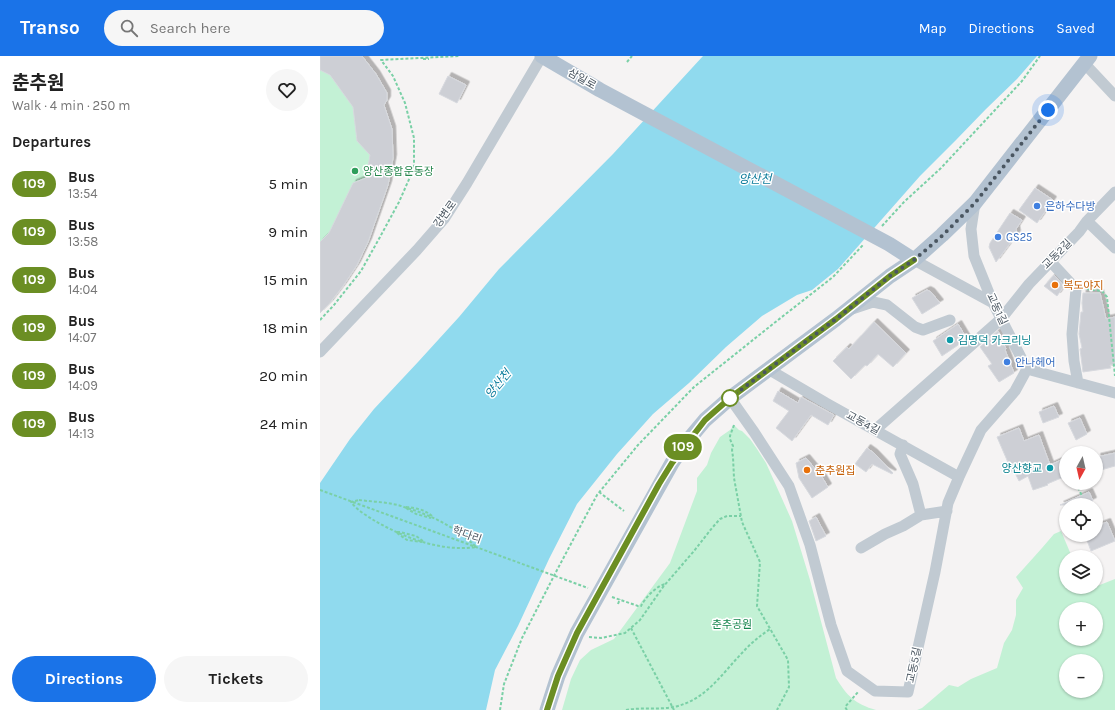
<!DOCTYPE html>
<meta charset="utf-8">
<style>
body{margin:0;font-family:Karla,"Noto Sans KR",sans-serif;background:#f6f6f6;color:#222;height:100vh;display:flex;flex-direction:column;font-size:15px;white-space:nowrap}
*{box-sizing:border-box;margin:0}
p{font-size:13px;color:#767676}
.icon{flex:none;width:22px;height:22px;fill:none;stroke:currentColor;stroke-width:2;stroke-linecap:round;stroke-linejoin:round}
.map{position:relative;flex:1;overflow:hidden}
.drawer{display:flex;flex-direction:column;background:#fff;width:320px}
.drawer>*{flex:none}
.badge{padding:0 8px;border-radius:13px;font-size:14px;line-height:26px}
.needle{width:26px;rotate:188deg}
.controls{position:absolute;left:739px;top:390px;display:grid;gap:8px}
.controls a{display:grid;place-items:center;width:44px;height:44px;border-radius:50%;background:#fff;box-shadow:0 1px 3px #0004;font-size:20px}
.you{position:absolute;width:20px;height:20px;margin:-10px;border:3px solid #fff;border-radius:50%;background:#1a73e8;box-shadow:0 0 0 6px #1a73e833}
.map>.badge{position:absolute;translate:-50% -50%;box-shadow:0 0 0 2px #fff}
h2{padding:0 12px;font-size:15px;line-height:36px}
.round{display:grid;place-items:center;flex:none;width:42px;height:42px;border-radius:21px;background:#f6f6f6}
.head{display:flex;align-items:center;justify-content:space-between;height:68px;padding:0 12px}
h1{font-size:19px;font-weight:700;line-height:30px}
.primary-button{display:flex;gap:8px;margin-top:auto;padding:8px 12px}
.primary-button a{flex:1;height:46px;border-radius:24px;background:#1a73e8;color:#fff;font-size:16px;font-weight:700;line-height:46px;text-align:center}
.primary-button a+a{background:#f6f6f6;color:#222}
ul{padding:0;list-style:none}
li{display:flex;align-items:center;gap:12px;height:48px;padding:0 12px}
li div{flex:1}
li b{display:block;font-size:15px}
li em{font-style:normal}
li .badge{min-width:44px;font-weight:700;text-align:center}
header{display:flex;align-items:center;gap:24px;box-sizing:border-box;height:56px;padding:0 20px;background:#1a73e8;color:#fff}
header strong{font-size:19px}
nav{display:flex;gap:22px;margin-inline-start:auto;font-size:14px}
.search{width:280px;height:36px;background:#f6f6f6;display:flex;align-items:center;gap:10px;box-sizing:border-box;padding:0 14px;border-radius:22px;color:#767676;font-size:15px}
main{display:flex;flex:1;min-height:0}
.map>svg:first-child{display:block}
</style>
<header>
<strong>Transo</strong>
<div class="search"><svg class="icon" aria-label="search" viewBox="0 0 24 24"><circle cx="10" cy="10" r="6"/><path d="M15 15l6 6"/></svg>Search here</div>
<nav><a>Map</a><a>Directions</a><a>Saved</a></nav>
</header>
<main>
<section class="drawer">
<div class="head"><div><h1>춘추원</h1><p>Walk · 4 min · 250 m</p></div><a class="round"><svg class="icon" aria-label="heart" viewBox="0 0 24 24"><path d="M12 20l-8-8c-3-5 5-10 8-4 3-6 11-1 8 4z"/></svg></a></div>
<h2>Departures</h2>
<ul>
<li><span class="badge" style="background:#6b8e23;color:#fff">109</span><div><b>Bus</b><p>13:54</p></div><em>5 min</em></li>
<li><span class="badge" style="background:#6b8e23;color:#fff">109</span><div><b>Bus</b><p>13:58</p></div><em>9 min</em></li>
<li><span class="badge" style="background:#6b8e23;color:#fff">109</span><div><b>Bus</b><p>14:04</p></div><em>15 min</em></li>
<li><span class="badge" style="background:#6b8e23;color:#fff">109</span><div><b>Bus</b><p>14:07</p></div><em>18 min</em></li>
<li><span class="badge" style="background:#6b8e23;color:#fff">109</span><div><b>Bus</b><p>14:09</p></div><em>20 min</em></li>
<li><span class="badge" style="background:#6b8e23;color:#fff">109</span><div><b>Bus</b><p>14:13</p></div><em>24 min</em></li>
</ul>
<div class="primary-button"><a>Directions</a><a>Tickets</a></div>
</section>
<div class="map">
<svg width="795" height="654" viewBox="0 0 795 654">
<defs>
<filter id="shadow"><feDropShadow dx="3.5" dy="-3.5" stdDeviation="0" flood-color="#0004"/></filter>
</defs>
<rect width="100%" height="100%" fill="#f5f3f3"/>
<path fill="#c3f1d5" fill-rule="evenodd" d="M0,0H42L56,18L67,37V44L64,49L73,102L68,129L48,186L37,209L9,248L0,257Z
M414,369L419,374L422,375L430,383L437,393L446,407L472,465L490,524L516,622C527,640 535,648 556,654H242L251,623L260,604L271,594L294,583L350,507L377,435V422L387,409L391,397L400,381L410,374Z
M741,475L752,501H746V531H766L767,534L795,523V654H597L602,652L629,629L638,631L651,623L677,612L684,587L692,574L696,559V544L703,532L696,521L722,492L734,478ZM746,553H776V583H746ZM746,605H776V635H746Z"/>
<path fill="#90daee" d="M383,0H717L697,23L666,53L636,84L600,120L518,213L492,234L477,239L442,260L406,291L369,327L333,358L297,398L257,448L229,503L198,570L175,614L166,654H0V427L30,383L54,353L98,306L139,261L179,213L293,98Z"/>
<path fill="#cdcfd5" stroke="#d7d9de" filter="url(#shadow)" d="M0,0H42L56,18L67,37V44L64,49L72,73L73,102L68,129L48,186L37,209L23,230L9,248L0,257V186L9,177L33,127L46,122L50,99L37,85L33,51L10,19L0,14Z
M128,20L146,29L137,47L119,38Z
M715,132L733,144L717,167L699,154Z
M690,157L702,164L696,173L697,178L676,206L669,191L670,187Z
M734,219L744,230L737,240L724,230Z
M607,234L611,236L620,247L602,258L592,242Z
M763,237H780L786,263L795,261V308L790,309L791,312L763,316L760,293L762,292L759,278L761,256H763L762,247Z
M554,266L586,297L573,311L558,298L547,310L545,309L531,323L513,305L527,291L529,293Z
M638,268L647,283L622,300L613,285Z
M678,275L686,293L685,294L694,317L679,326L668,310L672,308L660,291Z
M458,335L478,347L481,341L514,359L508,369L491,359L472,385L456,372L469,355L453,345Z
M734,350L739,361L723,367L719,356Z
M760,362L767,378L756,384L748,367Z
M699,372L704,385L719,379L730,409L746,402V420L727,428L728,429L713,434L708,420L699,425L695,417L693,418L677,381Z
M547,392L554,397L573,417L572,418L552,408L546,416L535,408Z
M795,397V410L781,414L777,401Z
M486,402L502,421L508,431L492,442L479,422L476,407Z
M769,436L773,445L764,449H740Z
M496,461L506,480L496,485L489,465Z
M787,466L795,485L771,495L765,479H776V470Z"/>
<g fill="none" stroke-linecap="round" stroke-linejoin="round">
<path stroke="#7ad0a6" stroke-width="2" stroke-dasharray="3 2" stroke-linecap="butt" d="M103,3H109
M307,6L312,0
M562,170L584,146L621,112L702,25L720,0
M767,233L782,235L787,241L795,320
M0,264L14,249L41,215L60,181L79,146L94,112V82L85,47L73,20L61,4L140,0
M414,369L410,380V383L413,390L412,394L413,401L414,422L422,466L440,506L437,550L468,604L469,631L457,654
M756,427L762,440
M0,434L268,532
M279,436L304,455
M39,444C54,446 70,446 84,451C111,459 136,471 156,491C121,496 85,482 55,465C47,460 37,454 31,446Z
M765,449H766
M86,451C97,452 106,454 113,461
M86,452L96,458L111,462
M77,476H80L96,480L103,485
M77,477L87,484L102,486
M292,541L318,550H321C325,542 337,529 346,528
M298,548L300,543
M311,572L354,654
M269,581L281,582L305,577L320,564L343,531L374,495L392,472L400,463L407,460H421
M180,654L184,628L202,582L237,514L277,439L318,389L374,331L458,264L513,221L543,189
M306,654C321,651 338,654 353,651C386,645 402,617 424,595C432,586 440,580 450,573
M527,654L525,651L538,636"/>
<path stroke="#c1cad2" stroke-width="11" d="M764,7L795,40
M655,147L651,173L654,200L673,247L707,313L795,337
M767,165L795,192
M594,204L673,247
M730,205L756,233L752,278L754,305L758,327
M532,253L553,246L567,249L595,271L603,274L630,264
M0,296L97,194L124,163L147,127L222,0
M448,313L506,347L639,421
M410,342L434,376L469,430L490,489L511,569L527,615L555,635L588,636L615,516L628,447L639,421L661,374L695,335L707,313
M555,374L681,263L709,228L759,176L767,165L795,136
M583,389L580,398L593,428L601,459
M541,492L565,478L583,470L601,459L627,455"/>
<path stroke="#b3c2d1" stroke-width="15" d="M222,0L280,34L569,188L594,204
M227,654L238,620L257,577L352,407L364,389L385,364L410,342L516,263L570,220L594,204L622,179L655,147L770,0"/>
</g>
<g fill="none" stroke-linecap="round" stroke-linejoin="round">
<defs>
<path id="line" d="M227,654L238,620L257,577L339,428L352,407L375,377L385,364L410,342L516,263L570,220L594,204"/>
</defs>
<use href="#line" stroke="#fff" stroke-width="9"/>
<use href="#line" stroke="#6b8e23" stroke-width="6"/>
<path stroke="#4a5661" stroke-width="4" stroke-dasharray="0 7.2" d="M410,342L516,263L570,220L594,204L622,180L655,147L728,54"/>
</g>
<circle fill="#2e9e5b" stroke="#fff" stroke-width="1.5" cx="35" cy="115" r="4"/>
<g fill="#3f7fe0" stroke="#fff" stroke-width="1.5">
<circle cx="717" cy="150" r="4"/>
<circle cx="678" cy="181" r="4"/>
<circle cx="687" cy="306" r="4"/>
</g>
<g fill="#e8710a" stroke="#fff" stroke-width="1.5">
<circle cx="735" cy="229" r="4"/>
<circle cx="487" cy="414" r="4"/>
</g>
<g fill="#0f9aa8" stroke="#fff" stroke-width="1.5">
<circle cx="630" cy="284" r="4"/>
<circle cx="730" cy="412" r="4"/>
</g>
<circle fill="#fff" stroke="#6b8e23" stroke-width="2" cx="410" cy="342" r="8"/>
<g text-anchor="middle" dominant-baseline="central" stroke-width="3" stroke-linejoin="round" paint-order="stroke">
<g font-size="11" fill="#4a5661" stroke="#fff">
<text transform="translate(262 23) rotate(30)">삼일로</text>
<text transform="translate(125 158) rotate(-54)">강변로</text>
<text transform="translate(737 198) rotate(-45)">교동2길</text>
<text transform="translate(677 253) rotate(65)">교동1길</text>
<text transform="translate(543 367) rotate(29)">교동4길</text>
<text transform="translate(147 479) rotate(20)">학다리</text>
<text transform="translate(594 609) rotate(-78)">교동5길</text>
</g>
<g font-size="11" fill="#27864d" stroke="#fff" text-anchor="start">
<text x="43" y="115">양산종합운동장</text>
</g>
<g font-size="11" fill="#366cbe" stroke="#fff" text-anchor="start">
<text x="725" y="150">은하수다방</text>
<text x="686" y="181">GS25</text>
<text x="695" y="306">안나헤어</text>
</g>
<g font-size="11" fill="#c56008" stroke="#fff" text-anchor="start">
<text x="743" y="229">복도야지</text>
<text x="495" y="414">춘추원집</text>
</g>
<g font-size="11" fill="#0d838f" stroke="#fff" text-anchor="start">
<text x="638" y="284">김명덕 카크리닝</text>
<text x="722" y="412" text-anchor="end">양산향교</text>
</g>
<g font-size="11" fill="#17864f" stroke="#fff">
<text x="412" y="568">춘추공원</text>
</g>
<g font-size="12" font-style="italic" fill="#0c7c9b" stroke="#fff">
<text x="435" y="123">양산천</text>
<text transform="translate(178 328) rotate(-50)">양산천</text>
</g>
</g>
</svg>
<div class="controls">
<a><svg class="needle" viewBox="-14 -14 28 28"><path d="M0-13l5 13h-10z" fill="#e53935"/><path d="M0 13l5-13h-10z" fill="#767676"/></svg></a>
<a><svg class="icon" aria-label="locate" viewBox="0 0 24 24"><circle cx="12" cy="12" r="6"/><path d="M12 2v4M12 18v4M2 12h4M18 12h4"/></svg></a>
<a><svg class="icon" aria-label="layers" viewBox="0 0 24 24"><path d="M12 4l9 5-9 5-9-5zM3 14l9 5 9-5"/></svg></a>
<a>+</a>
<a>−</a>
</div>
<div class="you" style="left:728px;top:54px"></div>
<b class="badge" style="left:363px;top:391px;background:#6b8e23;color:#fff">109</b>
</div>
</main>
